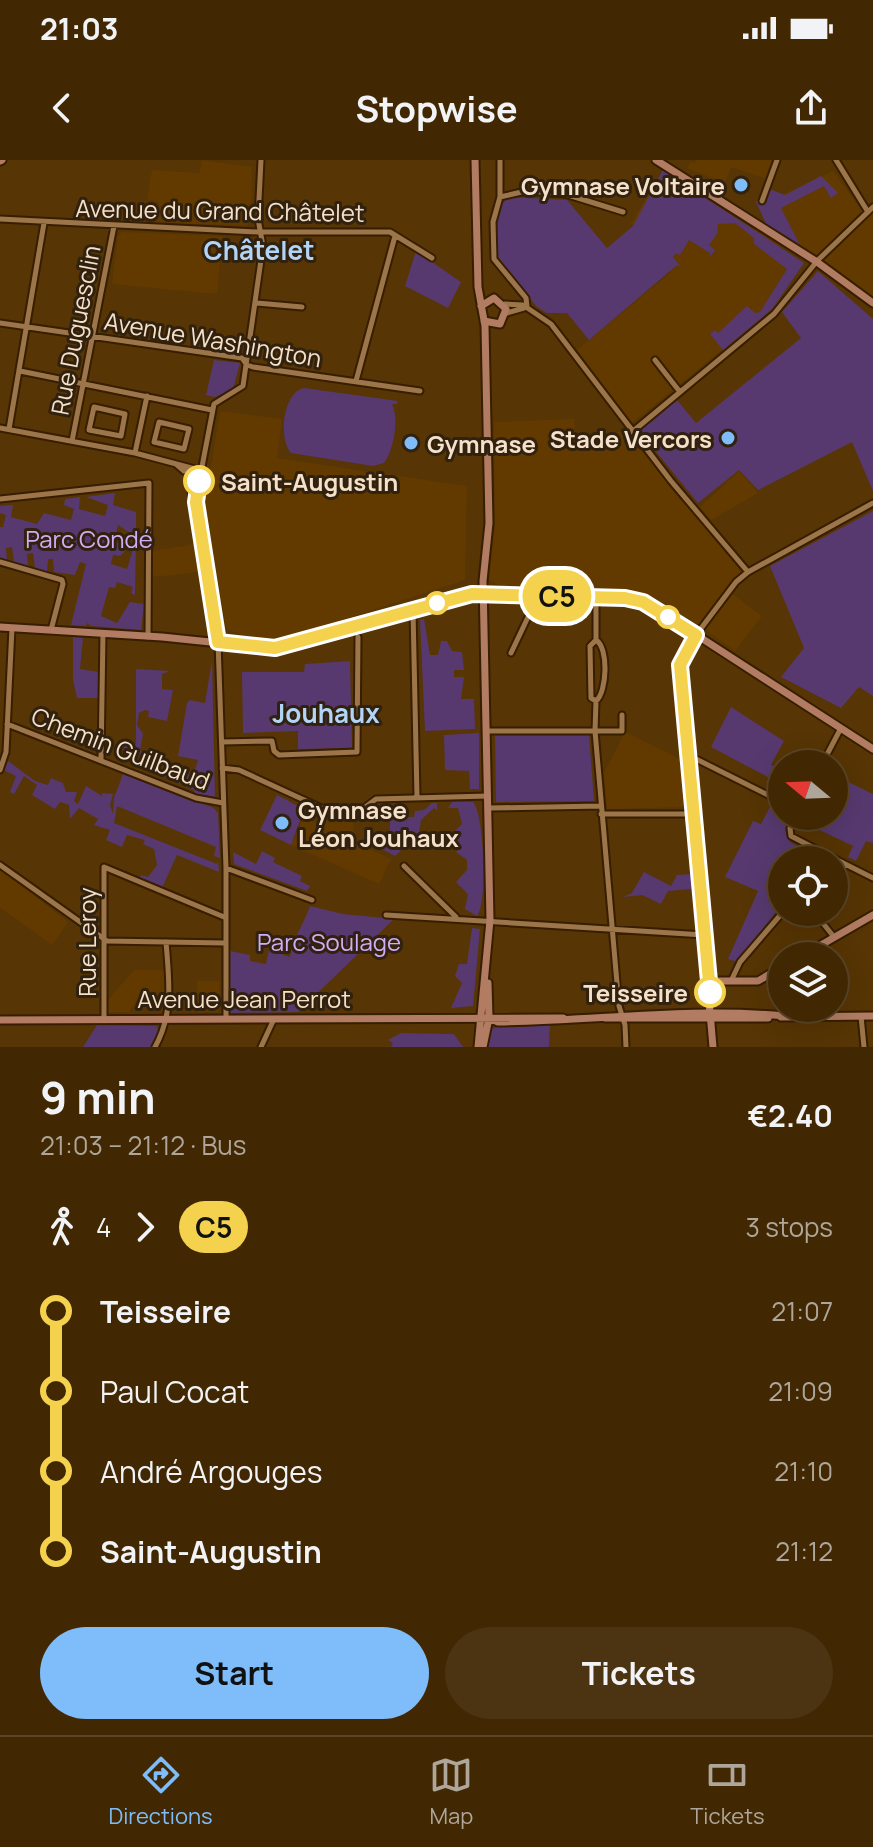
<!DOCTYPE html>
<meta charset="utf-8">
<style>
body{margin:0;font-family:Manrope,sans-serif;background:#4c3412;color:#f1f3f6;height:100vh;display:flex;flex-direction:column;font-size:30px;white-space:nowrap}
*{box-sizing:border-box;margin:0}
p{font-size:26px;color:#aea69a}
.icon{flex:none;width:44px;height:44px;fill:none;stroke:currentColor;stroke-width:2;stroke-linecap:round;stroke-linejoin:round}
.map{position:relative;height:887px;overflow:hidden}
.panel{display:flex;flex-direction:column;background:#412803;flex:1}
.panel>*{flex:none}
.badge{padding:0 16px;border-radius:26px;font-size:28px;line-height:52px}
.needle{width:52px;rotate:289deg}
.buttons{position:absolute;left:768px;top:590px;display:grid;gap:16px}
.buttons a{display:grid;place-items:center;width:80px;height:80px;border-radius:50%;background:#412803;box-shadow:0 8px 32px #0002,0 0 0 2px #5a4425;font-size:40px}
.map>.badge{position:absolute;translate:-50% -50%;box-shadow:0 0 0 4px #fff}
.legs{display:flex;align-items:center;gap:12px;height:88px;padding:0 40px;font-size:26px}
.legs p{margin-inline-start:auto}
.overview{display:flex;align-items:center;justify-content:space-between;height:136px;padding:0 40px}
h1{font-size:44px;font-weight:700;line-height:60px}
.cta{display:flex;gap:16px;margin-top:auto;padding:16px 40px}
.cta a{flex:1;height:92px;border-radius:48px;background:#7ebdf9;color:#111;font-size:32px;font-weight:700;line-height:92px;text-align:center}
.cta a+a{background:#4c3412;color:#f1f3f6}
ul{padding:0 40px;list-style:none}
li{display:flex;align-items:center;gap:28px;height:80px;font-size:30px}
li i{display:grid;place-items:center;width:12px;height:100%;margin:0 10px;background:currentColor}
li i::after{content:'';width:20px;height:20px;margin:-10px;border:6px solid;border-radius:50%;background:#412803}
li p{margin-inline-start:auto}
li:first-child i{background:linear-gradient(#0000 50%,currentColor 0)}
li:last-child i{background:linear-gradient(currentColor 50%,#0000 0)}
.status{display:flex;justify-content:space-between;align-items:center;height:56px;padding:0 40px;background:#412803;direction:ltr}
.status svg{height:22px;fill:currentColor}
header{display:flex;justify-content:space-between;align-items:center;height:104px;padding:0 40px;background:#412803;font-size:36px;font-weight:700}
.menu{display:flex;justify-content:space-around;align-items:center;height:112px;border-top:2px solid #5a4425;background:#412803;font-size:22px;color:#aea69a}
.menu a{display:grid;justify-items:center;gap:4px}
.menu .current{color:#7ebdf9}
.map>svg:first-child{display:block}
</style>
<div class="status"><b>21:03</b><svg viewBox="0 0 49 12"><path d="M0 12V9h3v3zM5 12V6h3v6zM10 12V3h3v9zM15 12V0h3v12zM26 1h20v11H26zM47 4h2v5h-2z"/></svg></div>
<header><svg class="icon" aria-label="back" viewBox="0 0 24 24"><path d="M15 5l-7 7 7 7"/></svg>Stopwise<svg class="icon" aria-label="share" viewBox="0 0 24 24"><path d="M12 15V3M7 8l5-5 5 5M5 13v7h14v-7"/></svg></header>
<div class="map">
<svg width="873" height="887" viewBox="0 0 873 887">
<rect width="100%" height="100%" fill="#573504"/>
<path fill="#623a00" d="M202,0L252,7L251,61L246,66L155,62L159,42L147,39L152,10L199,13Z
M696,0H774L767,19L731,7L725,23L687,8L690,2L695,3Z
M663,10L779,85L772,96L787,109L773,132L782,139L776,146L632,263L577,190L671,112L631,63Z
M833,11L862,51L873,43V138L801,87L775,38Z
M122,72L222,76L217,134L112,124L118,76Z
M220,251L282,259L277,298L467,326L465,420L290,477L257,480L226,469L205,343Z
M574,259V279L626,271L738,407L741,412L726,429L762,456L735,491L697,464L631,433L509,430L489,420L495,366L494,262Z
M739,311L758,333L711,360L700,347Z
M195,384L200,412L152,417V391Z
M625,572L680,599L686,647L607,649L604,613Z
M304,657L317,663L319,660L353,659L354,682L391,699L379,724L291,685Z
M0,709L68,762L52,785L0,747Z
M134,810H166L168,834L136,841L129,852H108L107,841Z
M197,821H220L218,852H198Z"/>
<path fill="#57396f" d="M663,10L804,103L772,149L723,190L710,174L715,170L718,173L747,146L755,153L760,152L787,109L754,84V78L735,63L718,64L717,74L709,85L715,90L710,97V93L689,80L680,95L676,93L673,97L681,107L677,105L589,180L567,153H547L537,147L498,99C498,81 493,49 508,37L567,40L607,88L633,66Z
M821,16L838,33L831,38L824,26L781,48L800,85L766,64L756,42L767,28L785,35Z
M416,91L461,122L448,148L405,126Z
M818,111L873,159V331L852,282L758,330L739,310L698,343L639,271L677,240L696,263L801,178L782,152Z
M214,200L240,203L233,229L215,237L206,235Z
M304,228L398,241L397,244H392C399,258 394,290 384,303L373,306L291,293C278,279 283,232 304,228Z
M115,333L113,345L136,352V377L118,365L114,382L130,386L120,396L113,395L111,404L127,409L136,379L135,435L131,433L133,427L117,422L115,428L109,427L101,456L117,463L130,442L144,444L141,470L91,466L87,463L86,466L71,465L86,404L80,402L75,415L54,412L53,399H48L47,412L35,408L33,393L27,394L28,406L14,402L12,387L6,388L7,400L0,399V367H3L6,355L0,353V346L13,345L11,357L37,364L44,353L71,360L74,349L64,345L65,339L80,337L79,349L105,356L108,345L86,337Z
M873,351V536L859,527L841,548L781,517L804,488L770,406Z
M424,459L430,495H438L441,481H447L452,491L462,492L464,510H454V517H464L461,539H474L475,569L425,571L420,460Z
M73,477L83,478L80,509L98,512V538H77L73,520Z
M212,500L215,637L195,635L194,630L158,614L159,609L193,615L198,600L178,596L187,543L190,540L205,543Z
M350,501L352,588L298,589V571L243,573L242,512H304L305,504Z
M136,509L170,511L162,514V529L173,530L167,561L148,557L149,551L145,550L139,553L137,565L143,574L140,590L144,594L124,591V586L136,584Z
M731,547L784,581L771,605L782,611V636L775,632L779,623L711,587Z
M479,573V629H470L469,611L445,610L444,575Z
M495,573L589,574L594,641L496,642Z
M8,601L35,621L48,625L51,618L63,623L66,632H77L74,641L78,644L86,626L102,636V633L113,634L110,645L113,654L114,638L123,614L214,648L218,653L220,698L214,696L216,687L117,646L114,663L217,704L218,700L219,712L177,695L162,728L139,719L141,715L148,717L157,705L154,689L143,684L145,680L127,675L122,687L106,680L110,670L94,665L98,659L79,648L70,659L69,645L60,642L55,649L32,635L37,625L24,616L14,634L10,632L16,616L4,610Z
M838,617L873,634V683L866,681L856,701L848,697L853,686L813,667L818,656H834V625Z
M277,635L304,649L291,685L260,670Z
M452,642H473C484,652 488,743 477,756L465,749L468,734L456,722L467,710V700L456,692L461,687L450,676L462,664L458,648H448Z
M432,643H437V650L434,648L421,660L419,673L395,696L376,686L375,676H390V658L414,657L415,651L424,650Z
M770,647L790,657L785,670L790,682L822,700H782V744L737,802L728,799L758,731L725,717L753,661L761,664Z
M262,691L275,698L273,702L302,716L300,721L310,726L307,731L234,704L233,692L256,704Z
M644,712L671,726L677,715L691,714V729L668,731L661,744L642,735L623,737L632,733Z
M310,746L343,754L394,759L298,852L230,853V791L250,795V801L266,804L269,790L290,797C292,779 304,764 310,746Z
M472,768L480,769L473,846L451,848L462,823L455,816L459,804H467Z
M510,864H550L549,887H485L490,869Z
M97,865L156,866L159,870L152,887H83Z
M401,873L454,874L463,887H391L393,883L388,880Z"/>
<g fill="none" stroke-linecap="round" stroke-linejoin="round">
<defs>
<path id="street" d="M500,0V37L493,62L494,99L526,138L527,147
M836,0L868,52
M500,37L526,31L565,34L623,52
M762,41L777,0
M0,59L257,72H390L432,98
M257,143L302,147
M505,144L523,145L551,164L671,321L748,412
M507,153L524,148
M0,163L242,198L247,205L253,207L420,231
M655,200L680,232
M20,211L212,250
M356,221L395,76
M94,247L125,254L121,276L89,270Z
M159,262L189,269L184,289L154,282Z
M0,268L135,293L199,310
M9,269L44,63
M632,272L774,154L818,100L873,47
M72,281L114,66
M135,293L147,236
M176,304L184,311H198
M199,310L191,330L218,482L226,708V858
M196,338L214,244L243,226L263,86L258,59L261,0
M0,339L149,323L148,477
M0,402L62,420L63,424
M413,450L417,637
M51,470L63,424
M696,475L736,422L748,412L873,343
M596,480C609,488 607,532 596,541L591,538L590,486Z
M596,480V437
M511,493L538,436
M596,541L595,571H622V555
M7,564L196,638L223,643
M488,571H595L619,846L625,865L626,887
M222,582L272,581L274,591L279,595L357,592L358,477
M688,595L782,642
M101,599L103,473
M822,604L841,568
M222,608L239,610L339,656L352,657L376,639L488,636
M0,610L6,592L12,468
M489,648L601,646
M601,654H694
M795,656L790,668L791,676L845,704L834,724
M845,704L873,718
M0,705L107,781L224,783
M404,706L456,757
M226,708L312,740
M814,752L834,777
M386,755L704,775
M731,821L740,802L783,752
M861,856L864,887
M104,858V707L224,757
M155,887C174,853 169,820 166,782
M261,887L274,859"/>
<path id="secondary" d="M475,0L478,127L485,166L489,363L483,421L490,760L478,887
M656,0L817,102L873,143
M0,1L2,0
M481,146L494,138L506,149L500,164L484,161
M0,467L162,477L267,488L472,434L625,438L661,452L873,589
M696,475L680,505L713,887
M802,796L873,755
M710,821H758L782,807
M781,857L873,856
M605,858H768
M491,859L498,862C594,861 689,847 785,856
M0,860L563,858
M483,887L489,858L488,823"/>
</defs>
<use href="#street" stroke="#371e00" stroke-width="9"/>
<use href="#secondary" stroke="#371e00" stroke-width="11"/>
<use href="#street" stroke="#9c754a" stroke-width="5"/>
<use href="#secondary" stroke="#b17c62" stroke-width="7"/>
</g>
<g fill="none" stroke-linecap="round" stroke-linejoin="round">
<defs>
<path id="line-1" d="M199,321L196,342L218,482L275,488L472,434L625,438L643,442L696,475L680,505L710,832"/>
</defs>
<use href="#line-1" stroke="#fff" stroke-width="18"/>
<use href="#line-1" stroke="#f5d24d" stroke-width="12"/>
</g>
<g fill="#7ebdf9" stroke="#31210f" stroke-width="3">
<circle cx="741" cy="25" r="8"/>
<circle cx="728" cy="278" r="8"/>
<circle cx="411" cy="283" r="8"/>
<circle cx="282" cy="663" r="8"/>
</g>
<g fill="#fff" stroke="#f5d24d" stroke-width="4">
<circle cx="199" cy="321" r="14"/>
<circle cx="437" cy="443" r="10"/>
<circle cx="668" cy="457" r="10"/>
<circle cx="710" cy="832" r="14"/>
</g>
<g text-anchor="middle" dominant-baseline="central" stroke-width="6" stroke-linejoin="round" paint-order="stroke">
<g font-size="24" font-weight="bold" fill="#f5e0c9" stroke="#31210f" text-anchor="end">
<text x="725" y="25">Gymnase Voltaire</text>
<text x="712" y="278">Stade Vercors</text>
<text x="427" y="283" text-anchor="start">Gymnase</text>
<text x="298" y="649" text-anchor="start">Gymnase<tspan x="298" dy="28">Léon Jouhaux</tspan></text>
</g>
<g font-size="24" fill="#f5e0c9" stroke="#31210f">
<text transform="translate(220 50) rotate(1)">Avenue du Grand Châtelet</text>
<text transform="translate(75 170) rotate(-79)">Rue Duguesclin</text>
<text transform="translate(213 179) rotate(10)">Avenue Washington</text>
<text transform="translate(121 588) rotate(21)">Chemin Guilbaud</text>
<text transform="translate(86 782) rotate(-90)">Rue Leroy</text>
<text x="244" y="838">Avenue Jean Perrot</text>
</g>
<g font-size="24" font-weight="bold" fill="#f5e0c9" stroke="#31210f" text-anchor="start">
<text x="221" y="321">Saint-Augustin</text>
<text x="688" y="832" text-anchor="end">Teisseire</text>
</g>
<g font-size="24" fill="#d2adf3" stroke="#31210f">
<text x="89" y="378">Parc Condé</text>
<text x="329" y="781">Parc Soulage</text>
</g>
<g font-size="26" font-weight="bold" fill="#b2d4f6" stroke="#31210f">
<text x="259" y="90">Châtelet</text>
<text x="326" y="553">Jouhaux</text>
</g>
</g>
</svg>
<div class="buttons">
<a><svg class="needle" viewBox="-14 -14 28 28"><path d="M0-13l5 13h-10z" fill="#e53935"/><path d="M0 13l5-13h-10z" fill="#aea69a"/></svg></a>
<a><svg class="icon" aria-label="locate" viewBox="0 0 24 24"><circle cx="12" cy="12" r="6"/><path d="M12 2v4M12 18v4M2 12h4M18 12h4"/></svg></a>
<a><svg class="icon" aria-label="layers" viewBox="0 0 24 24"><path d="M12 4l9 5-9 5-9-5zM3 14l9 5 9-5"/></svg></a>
</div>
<b class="badge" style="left:557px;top:436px;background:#f5d24d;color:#111">C5</b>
</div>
<section class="panel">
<div class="overview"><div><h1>9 min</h1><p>21:03 – 21:12 · Bus</p></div><b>€2.40</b></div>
<div class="legs"><svg class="icon" aria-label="walk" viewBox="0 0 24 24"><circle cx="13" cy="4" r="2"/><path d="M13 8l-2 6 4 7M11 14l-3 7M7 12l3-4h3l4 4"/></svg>4<svg class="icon" aria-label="forward" viewBox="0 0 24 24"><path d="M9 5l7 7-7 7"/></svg><b class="badge" style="background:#f5d24d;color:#111">C5</b><p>3 stops</p></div>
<ul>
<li><i style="color:#f5d24d"></i><b>Teisseire</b><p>21:07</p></li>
<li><i style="color:#f5d24d"></i><span>Paul Cocat</span><p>21:09</p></li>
<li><i style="color:#f5d24d"></i><span>André Argouges</span><p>21:10</p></li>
<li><i style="color:#f5d24d"></i><b>Saint-Augustin</b><p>21:12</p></li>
</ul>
<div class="cta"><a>Start</a><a>Tickets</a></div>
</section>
<nav class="menu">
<a class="current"><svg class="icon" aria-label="directions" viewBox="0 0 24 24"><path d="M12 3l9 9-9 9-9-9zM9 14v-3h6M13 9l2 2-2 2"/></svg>Directions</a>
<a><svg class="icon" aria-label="map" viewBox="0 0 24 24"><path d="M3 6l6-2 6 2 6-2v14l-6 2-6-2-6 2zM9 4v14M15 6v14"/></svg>Map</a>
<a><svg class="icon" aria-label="tickets" viewBox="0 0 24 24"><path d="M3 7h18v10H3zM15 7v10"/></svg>Tickets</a>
</nav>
